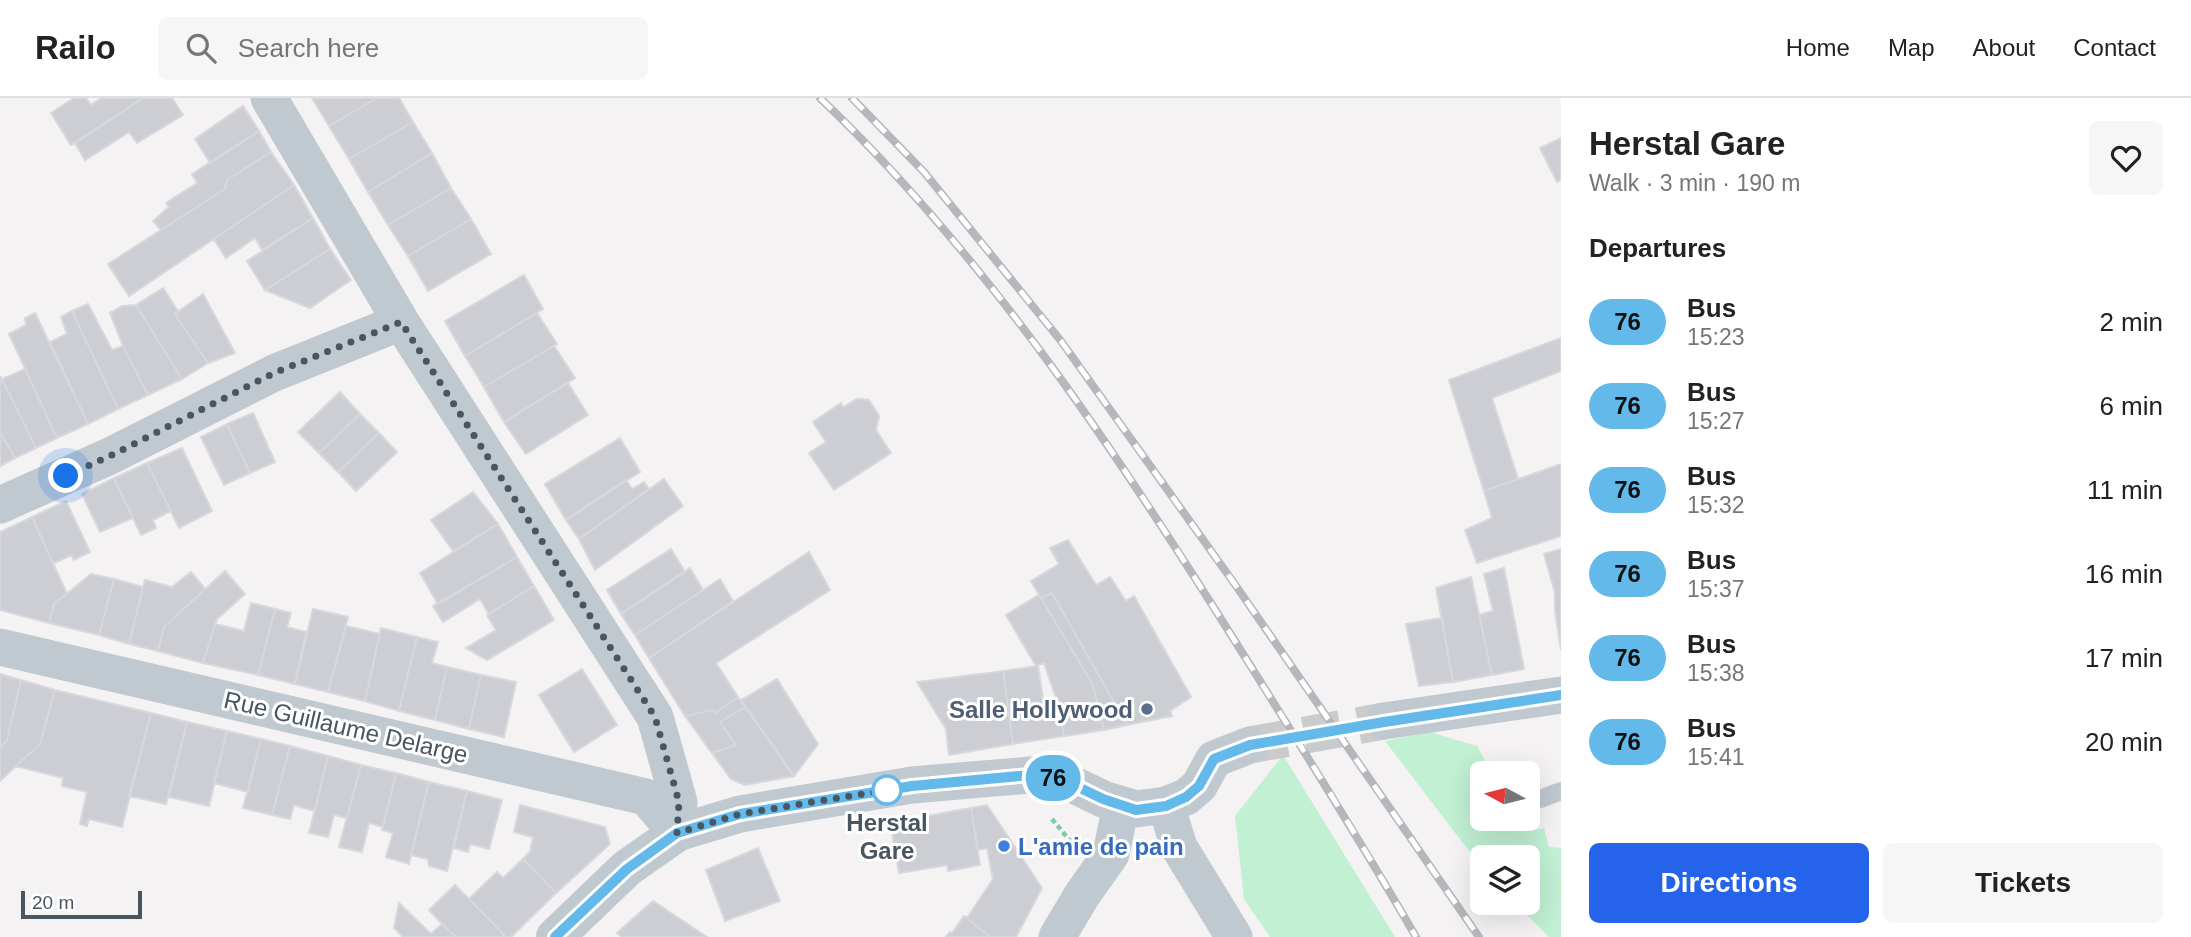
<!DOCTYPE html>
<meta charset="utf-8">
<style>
body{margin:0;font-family:Arial,sans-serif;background:#f6f6f6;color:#222;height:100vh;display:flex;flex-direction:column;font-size:26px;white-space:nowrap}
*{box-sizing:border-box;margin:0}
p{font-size:23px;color:#767676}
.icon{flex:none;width:38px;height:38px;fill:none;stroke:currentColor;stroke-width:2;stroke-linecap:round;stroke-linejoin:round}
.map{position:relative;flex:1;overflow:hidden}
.side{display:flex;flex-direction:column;background:#fff;width:630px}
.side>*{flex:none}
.badge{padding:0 14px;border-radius:23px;font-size:24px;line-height:46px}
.needle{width:46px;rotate:277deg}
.fabs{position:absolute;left:1470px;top:663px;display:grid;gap:14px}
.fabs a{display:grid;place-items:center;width:70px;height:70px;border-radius:10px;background:#fff;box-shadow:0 7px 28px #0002;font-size:35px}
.scale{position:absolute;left:21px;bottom:18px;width:121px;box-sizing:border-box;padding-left:7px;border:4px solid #49555f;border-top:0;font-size:19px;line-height:24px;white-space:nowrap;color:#49555f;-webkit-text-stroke:5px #fff;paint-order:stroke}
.you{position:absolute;width:35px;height:35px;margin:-18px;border:5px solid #fff;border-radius:50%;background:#1a73e8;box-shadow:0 0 0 10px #1a73e833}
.map>.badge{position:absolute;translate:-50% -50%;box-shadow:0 0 0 4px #fff}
h2{padding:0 28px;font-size:26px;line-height:63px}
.round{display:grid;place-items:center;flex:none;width:74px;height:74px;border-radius:10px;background:#f6f6f6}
.headline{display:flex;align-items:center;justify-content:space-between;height:119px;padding:0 28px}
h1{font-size:33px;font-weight:700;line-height:52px}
.primary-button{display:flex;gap:14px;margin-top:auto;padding:14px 28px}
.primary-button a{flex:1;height:80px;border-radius:10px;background:#2563eb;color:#fff;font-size:28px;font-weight:700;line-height:80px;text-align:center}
.primary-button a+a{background:#f6f6f6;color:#222}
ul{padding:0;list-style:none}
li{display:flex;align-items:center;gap:21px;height:84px;padding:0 28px}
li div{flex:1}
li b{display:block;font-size:26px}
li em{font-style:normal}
li .badge{min-width:77px;font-weight:700;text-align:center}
header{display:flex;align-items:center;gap:42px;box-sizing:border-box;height:98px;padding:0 35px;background:#fff;border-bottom:2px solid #e0e0e0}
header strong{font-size:33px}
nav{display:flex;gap:38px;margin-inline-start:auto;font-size:24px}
.search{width:490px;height:63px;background:#f6f6f6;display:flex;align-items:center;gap:18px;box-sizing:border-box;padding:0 24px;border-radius:10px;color:#767676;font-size:26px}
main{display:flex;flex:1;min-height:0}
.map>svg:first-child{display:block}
</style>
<header>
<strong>Railo</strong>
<div class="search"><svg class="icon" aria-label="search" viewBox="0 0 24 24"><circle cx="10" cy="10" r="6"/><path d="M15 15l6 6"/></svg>Search here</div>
<nav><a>Home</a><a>Map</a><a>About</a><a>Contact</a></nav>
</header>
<main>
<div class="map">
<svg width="1561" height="839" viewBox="0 0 1561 839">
<rect width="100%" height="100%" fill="#f4f2f2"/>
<path fill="#c1f0d3" d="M1430,634L1477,648L1492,675L1482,676V721H1513L1516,727L1528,724L1531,733L1544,730L1549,749L1561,750V839H1549L1515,805H1528V760H1482V770L1385,643Z
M1283,657L1395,839H1270L1244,801L1235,718Z"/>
<path fill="#ccced4" stroke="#d6d8dd" stroke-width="2" d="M74,0H86L91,7L101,0H143L71,47L51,15Z
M143,0H172L183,17L137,45L129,34L85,62L75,45Z
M312,0H377L329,28Z
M377,0H399L413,24L349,61L329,28Z
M243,8L259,33L210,65L195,41Z
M413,24L432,55L368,94L349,61Z
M259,33L271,54L227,82L225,91L161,132L153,123L169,109L166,105L197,85L192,76Z
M1561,40V82L1557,84L1540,50Z
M271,54L294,87L129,198L108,166L225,91L227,82Z
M432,55L451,90L388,127L368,94Z
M294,87L313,120L262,152L255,140L226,160L214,141Z
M451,90L471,121L408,158L388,127Z
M313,120L330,151L265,192L247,163Z
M471,121L491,156L428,193L408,158Z
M330,151L351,182L310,210L265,192Z
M524,177L543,211L465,258L445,223Z
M163,190L178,213L175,216L208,265L182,281L136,207Z
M203,196L235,255L208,265L175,216Z
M88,206L112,252L123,248L148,297L118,311L72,213Z
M136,207L182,281L148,297L123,248L110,215L122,208Z
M72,213L118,311L88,326L50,244L67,236L61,219Z
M35,215L88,326L57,340L9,236L26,227L25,220Z
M537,215L557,246L484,289L465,258Z
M1561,240V273L1492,300L1518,381L1484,393L1449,282Z
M554,248L575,280L504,324L484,289Z
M25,271L57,340L36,350L2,281Z
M0,278L36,350L15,360L0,334Z
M568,285L588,317L526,356L504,324Z
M340,294L360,316L319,355L298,334Z
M857,301L869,302L879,318L876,332L891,355L834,392L809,355L826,344L813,324L841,305L843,309Z
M253,315L275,364L250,375L227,326Z
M360,316L379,335L338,374L319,355Z
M227,326L250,375L224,387L201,339Z
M0,334L15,360L0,368Z
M379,335L397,354L356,393L338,374Z
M620,340L640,374L566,422L545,386Z
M182,350L212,413L179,430L147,365Z
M147,365L171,413L153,422L156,430L141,437L114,380Z
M1561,366V438L1477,465L1465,432L1492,420L1484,393Z
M114,380L133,420L100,434L82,396Z
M664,381L683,408L595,472L579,441Z
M626,382L632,391L644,384L649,391L579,441L566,422Z
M473,394L498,426L453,453L431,422Z
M66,403L90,454L74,462L71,457L53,466L32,419Z
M32,419L67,496L54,506L49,525L0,512V434Z
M498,426L517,459L438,506L420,475Z
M1068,442L1096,487L1110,479L1126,503L1134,498L1191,599L1170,613L1172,618L1127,627L1052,495L1041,500L1031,483L1059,466L1050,450Z
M671,451L685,474L621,516L607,492Z
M1561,451V552L1555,513V495L1544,456Z
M809,454L830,492L716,565L738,599L715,615L713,612L685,618L649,560Z
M517,459L534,488L489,516L480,501L443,524L433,508Z
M690,470L703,492L635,537L621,516Z
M1504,470L1524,571L1492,577L1479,517L1493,513L1484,476Z
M225,473L245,496L217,521L203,565L158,553L164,529Z
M191,474L205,491L164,529L158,553L129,546L145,482L172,489Z
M91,476L114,481L99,537L49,525L54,506Z
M1471,479L1492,577L1453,584L1436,490Z
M114,481L143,489L129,546L99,537Z
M720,481L733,503L649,560L635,537Z
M534,488L554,522L487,562L466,550L496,532L487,517Z
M1052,495L1127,627L1104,632L1093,587L1041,500Z
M1039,497L1093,587L1104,632L1064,638L1060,611L1044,565L1036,568L1006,517Z
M251,505L275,511L258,577L203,565L215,526L244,533Z
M275,511L291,515L287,529L306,534L295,586L258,577Z
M313,511L348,519L328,594L295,586Z
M1442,520L1453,584L1419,588L1406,526Z
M346,528L380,536L365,603L328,594Z
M381,530L417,539L399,613L365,603Z
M417,539L438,544L432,565L447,569L435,622L399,613Z
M1038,568L1045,613L1060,611L1064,638L1013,646L1003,573Z
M447,569L481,577L469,631L435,622Z
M582,571L617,627L574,654L539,597Z
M1003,573L1013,646L949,657L946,631L917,584Z
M0,576L21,582L7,642L0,650Z
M481,577L516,584L504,639L469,631Z
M777,581L818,646L794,678L741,602Z
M21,582L55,592L40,646L0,683V650L7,642Z
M55,592L151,615L122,729L89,721L87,728L80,726L87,694L62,688L63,680L16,668L40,646Z
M738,599L745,609L720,624L736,647L712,655L685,618L713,612L715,615Z
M745,609L794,678L745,687L731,681L712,655L736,647L720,624Z
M151,615L187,624L166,706L129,698Z
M187,624L227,633L209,708L169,699Z
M227,633L261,641L248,694L214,685Z
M261,641L290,648L272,717L243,710Z
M290,648L328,658L315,713L294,707L290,721L272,717Z
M328,658L361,667L347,720L334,717L328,739L309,735Z
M361,667L396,675L383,729L369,725L362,754L339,749Z
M396,675L429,684L409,766L386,759L393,735L382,732Z
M429,684L467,693L447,773L429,768L428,761L411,757Z
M467,693L502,702L489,751L470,746L468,754L454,750Z
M520,707L605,729L610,746L556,795L523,761L530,754L533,739L514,734Z
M987,707L1042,790L1016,839H990L967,820L993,781L987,750L978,752L971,710Z
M971,710L980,767L948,773L947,767L899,775L892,735L908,730L921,719Z
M758,750L780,803L725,823L706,772Z
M523,761L556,795L511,839H506L469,801L497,774L503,780Z
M455,787L469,801L506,839H456L442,826L429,812Z
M653,803L707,839H622L617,835Z
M399,805L431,836L442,826L456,839H403L394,830Z
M964,818L967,820L990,839H946L950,834L952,835Z"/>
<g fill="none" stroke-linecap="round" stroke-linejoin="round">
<path stroke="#c9cbcd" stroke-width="37" stroke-dasharray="37 18" stroke-linecap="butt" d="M1250,647L1384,623"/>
<path stroke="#79cfa4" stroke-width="4.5" stroke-dasharray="5 3.5" stroke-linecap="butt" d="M1052,721L1071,744"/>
<path stroke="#c0c9d0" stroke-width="18" d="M1540,701L1561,693"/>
<path stroke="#c0c9d0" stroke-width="37" d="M269,0L401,224L655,619L679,704L677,735
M0,407L110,358L274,275L401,224
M0,549L646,699L677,735
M1384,623L1561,597
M1166,707L1179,749L1234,839
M677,735L740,716L912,687L1042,676L1074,687L1103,701L1136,711L1166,707L1186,699L1199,688L1214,661L1250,647
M1057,839L1082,797L1111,756L1121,707"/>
<path stroke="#c0c9d0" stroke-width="38" d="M555,839L627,770L677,735"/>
<defs>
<path id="rail" d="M820,0C983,155 1109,343 1228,532C1292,634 1356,735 1416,839
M852,0L924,74L1061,243L1234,485L1479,839"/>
</defs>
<use href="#rail" stroke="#b4b7bc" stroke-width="8"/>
<use href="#rail" stroke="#fff" stroke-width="5" stroke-dasharray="16" stroke-linecap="butt"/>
</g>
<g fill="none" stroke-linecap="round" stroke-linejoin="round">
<defs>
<path id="line" d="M555,839L627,771L677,735L740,716L912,688L1041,676L1074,687L1103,701L1136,712L1166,708L1186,699L1199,688L1214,661L1250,647L1384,624L1561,597"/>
</defs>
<use href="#line" stroke="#fff" stroke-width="16"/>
<use href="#line" stroke="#63b9e9" stroke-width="10"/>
<path stroke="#49555f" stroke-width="7" stroke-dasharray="0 12.6" d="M66,378L110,358L274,275L401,224L655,619L679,704L677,735L740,716L887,692"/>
</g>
<circle fill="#5c6f8a" stroke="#fff" stroke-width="2.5" cx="1147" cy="611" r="7"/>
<circle fill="#fff" stroke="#63b9e9" stroke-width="3.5" cx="887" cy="692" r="14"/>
<circle fill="#3f7fe0" stroke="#fff" stroke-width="2.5" cx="1004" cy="748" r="7"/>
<g text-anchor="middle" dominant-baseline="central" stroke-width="6" stroke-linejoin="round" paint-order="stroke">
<g font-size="24" font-weight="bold" fill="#4e5e75" stroke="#fff" text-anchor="end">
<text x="1133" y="611">Salle Hollywood</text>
</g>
<g font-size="24" fill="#49555f" stroke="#fff">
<text transform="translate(346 629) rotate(13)">Rue Guillaume Delarge</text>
</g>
<g font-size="24" font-weight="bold" fill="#49555f" stroke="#fff">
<text x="887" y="724">Herstal<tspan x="887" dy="28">Gare</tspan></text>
</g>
<g font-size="24" font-weight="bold" fill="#366cbe" stroke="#fff" text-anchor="start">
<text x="1018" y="748">L'amie de pain</text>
</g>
</g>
</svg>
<div class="fabs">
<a><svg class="needle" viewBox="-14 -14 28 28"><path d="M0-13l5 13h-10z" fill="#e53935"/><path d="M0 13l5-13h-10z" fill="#767676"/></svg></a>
<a><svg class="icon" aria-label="layers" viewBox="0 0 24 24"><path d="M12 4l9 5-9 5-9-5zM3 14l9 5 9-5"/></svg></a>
</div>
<div class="scale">20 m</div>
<div class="you" style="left:66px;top:378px"></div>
<b class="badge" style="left:1053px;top:680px;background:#63b9e9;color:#111">76</b>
</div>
<section class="side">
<div class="headline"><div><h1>Herstal Gare</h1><p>Walk · 3 min · 190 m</p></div><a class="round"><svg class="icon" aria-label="heart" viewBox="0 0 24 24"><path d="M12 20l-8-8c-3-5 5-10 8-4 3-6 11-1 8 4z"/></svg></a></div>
<h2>Departures</h2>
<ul>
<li><span class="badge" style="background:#63b9e9;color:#111">76</span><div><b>Bus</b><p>15:23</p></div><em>2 min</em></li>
<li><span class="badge" style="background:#63b9e9;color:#111">76</span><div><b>Bus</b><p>15:27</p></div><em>6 min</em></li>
<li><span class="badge" style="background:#63b9e9;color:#111">76</span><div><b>Bus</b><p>15:32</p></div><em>11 min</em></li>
<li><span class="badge" style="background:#63b9e9;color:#111">76</span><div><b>Bus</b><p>15:37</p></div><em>16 min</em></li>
<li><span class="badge" style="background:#63b9e9;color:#111">76</span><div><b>Bus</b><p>15:38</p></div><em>17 min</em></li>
<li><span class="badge" style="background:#63b9e9;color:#111">76</span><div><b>Bus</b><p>15:41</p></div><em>20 min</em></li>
</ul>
<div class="primary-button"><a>Directions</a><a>Tickets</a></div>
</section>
</main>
